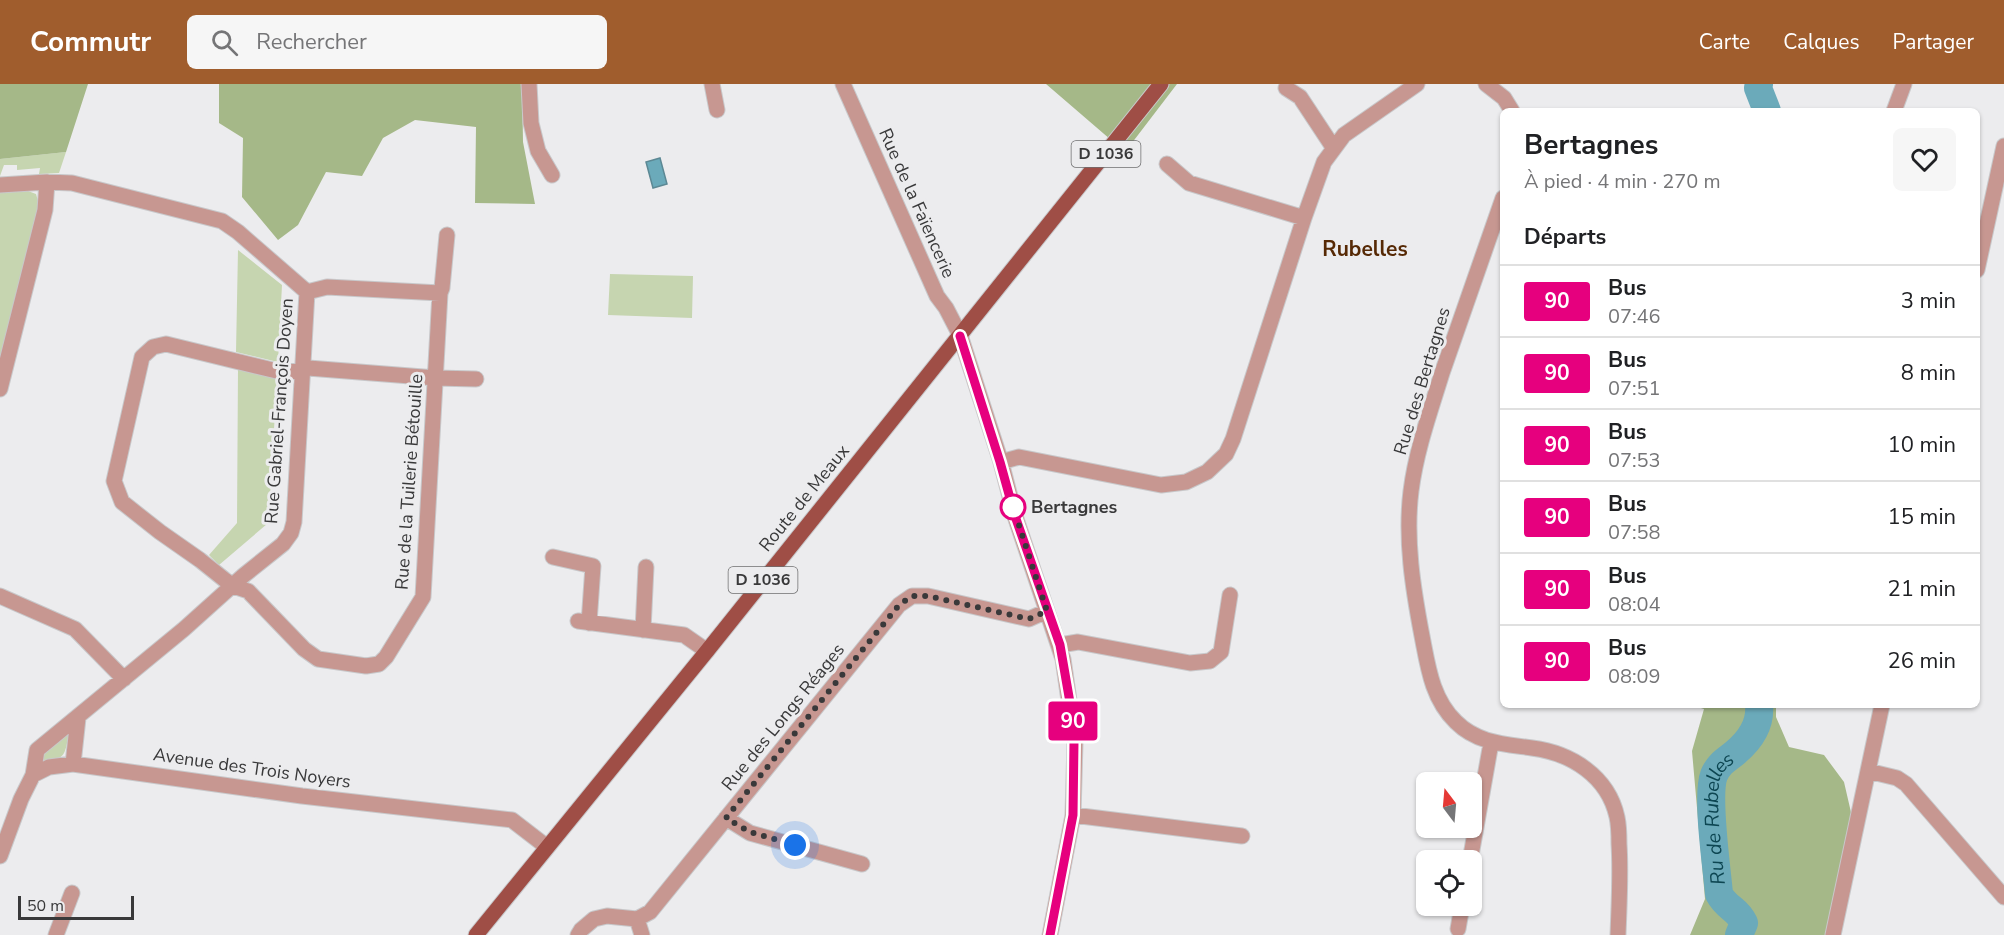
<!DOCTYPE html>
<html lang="fr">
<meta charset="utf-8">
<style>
body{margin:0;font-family:"Nunito Sans",sans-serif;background:#f6f6f6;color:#202124;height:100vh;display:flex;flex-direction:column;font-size:22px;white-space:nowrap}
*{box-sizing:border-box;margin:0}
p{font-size:20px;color:#757577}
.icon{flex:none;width:33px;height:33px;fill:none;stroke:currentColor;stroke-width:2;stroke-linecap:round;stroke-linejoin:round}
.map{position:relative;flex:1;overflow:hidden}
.sheet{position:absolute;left:1500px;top:24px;width:480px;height:600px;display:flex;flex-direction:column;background:#fff;border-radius:9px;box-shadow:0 2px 4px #0004}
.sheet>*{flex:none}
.badge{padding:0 12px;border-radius:4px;font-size:21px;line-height:39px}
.needle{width:39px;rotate:344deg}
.buttons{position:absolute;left:1416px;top:688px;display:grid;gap:12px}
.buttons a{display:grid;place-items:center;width:66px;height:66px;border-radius:9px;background:#fff;box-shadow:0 2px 4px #0004;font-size:30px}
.scale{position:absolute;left:18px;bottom:15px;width:116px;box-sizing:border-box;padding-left:6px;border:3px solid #39393a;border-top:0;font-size:16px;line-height:21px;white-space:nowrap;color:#39393a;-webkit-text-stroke:4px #ececee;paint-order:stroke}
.you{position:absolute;width:30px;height:30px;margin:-15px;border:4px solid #fff;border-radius:50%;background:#1a73e8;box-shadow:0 0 0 9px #1a73e833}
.map>.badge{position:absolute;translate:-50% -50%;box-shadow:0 0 0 3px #fff}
h2{padding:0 24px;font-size:22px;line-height:54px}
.round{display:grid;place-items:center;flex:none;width:63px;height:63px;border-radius:9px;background:#f6f6f6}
.headline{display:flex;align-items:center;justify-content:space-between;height:102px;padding:0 24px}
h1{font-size:28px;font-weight:700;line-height:45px}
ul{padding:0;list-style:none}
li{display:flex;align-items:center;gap:18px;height:72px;padding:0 24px;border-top:2px solid #e0e0e0}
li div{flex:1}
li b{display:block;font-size:22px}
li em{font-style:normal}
li .badge{min-width:66px;font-weight:700;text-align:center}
header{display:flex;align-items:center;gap:36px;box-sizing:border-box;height:84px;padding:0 30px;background:#a05d2d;color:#fff}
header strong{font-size:28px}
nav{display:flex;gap:33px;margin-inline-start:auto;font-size:21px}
.search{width:420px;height:54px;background:#f6f6f6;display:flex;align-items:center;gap:15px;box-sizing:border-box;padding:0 21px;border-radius:9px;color:#757577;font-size:22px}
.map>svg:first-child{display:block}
</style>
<header>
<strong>Commutr</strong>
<div class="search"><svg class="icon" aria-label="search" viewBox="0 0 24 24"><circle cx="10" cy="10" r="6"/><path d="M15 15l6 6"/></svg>Rechercher</div>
<nav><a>Carte</a><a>Calques</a><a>Partager</a></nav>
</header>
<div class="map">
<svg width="2004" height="851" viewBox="0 0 2004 851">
<rect width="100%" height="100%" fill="#ececee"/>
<path fill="#c6d5b0" d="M66,68L59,89L39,90L40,84L17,86V81H4L0,92V75Z
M28,107L36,110L38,117L37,131L0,279V108Z
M238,166L282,201L278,278L236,268Z
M610,190L693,192L692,234L608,231Z
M238,284L277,294L269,431L267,440L219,481L209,471L237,439Z
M69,649C64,674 66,673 41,679L43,669Z"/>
<path fill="#a5b888" d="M0,0H88L66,68L0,75Z
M219,0H522L523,58L535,120L475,119L476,43L415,36L383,54L362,92L326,88L298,141L278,156L242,113L243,54L219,39Z
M1046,0H1177L1125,68Z
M1691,621H1776V633L1789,663L1824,671L1844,698L1853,737L1825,851H1690L1705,815L1692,667L1704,625Z"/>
<path fill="#6baaba" stroke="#5c8894" stroke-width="1.5" d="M660,74L667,100L653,104L646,78Z"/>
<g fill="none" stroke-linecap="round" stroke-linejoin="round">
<g stroke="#6baaba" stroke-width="28">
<path d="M1759,0L1758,4L1767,27"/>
<path id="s1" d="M1739,851L1744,839C1737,824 1727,825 1719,810C1717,785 1706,712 1714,691C1719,679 1727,676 1736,668C1750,656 1761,641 1759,621"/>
</g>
<defs>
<path id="minor" d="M529,0L531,39L538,67L552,91
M712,0L717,26
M843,0L937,212L946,224L960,251L1001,378L1015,432L1063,575L1075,658L1073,731L1050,851
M1486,0L1504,14L1512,27
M1286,4L1300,13L1333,63
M1894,27L1904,0
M1167,80L1189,99L1304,134
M0,101L47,98L72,99L222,137L238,148L307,208L294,438L291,449L283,460L243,492L184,545L37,666L33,691
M1503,114C1483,172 1462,231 1442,289C1430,328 1416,367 1411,407C1405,455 1413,505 1422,552C1428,583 1432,615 1456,638C1477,659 1504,660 1532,664C1571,669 1608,692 1617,733C1619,742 1619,752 1619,760C1621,790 1619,821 1618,851
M447,151L442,204L440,209L423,513L386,573L379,580L366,582L318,575L304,565L248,507L233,502L225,496L200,476L160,448L122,418L114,397L142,273L153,263L166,260L281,288L303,287L308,284L436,294L476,295
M1977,186L2004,62
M307,208L327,203L440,209
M0,305L45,126L47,98
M1001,378L1019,373L1161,401L1186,398L1207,388L1226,370L1233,355L1304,134L1324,78L1344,51L1417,0
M553,473L593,482L589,539
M0,512L75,545L124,595
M578,537L684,551L707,567
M643,546L646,483
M1060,561L1078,558L1190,579L1210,577L1221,568L1230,511
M73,680L78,634
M1868,687L1897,694L1906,700L2004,813
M1073,731L1242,752
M726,734L750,749L862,780
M0,772L21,715L33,691L49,683L73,680L302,712L512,736L547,763
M1470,777L1491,659
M637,835L642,851
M1458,845L1462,822
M56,851L72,809
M578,851L581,846L594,835L607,832L637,835L650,828L899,521L912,512H928L1029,535L1047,527
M1833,851L1882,621"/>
<path id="major" d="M476,851L707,567L1161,0"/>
</defs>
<use href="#minor" stroke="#c8c8ca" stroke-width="17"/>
<use href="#major" stroke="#c8c8ca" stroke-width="17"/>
<use href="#minor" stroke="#c79791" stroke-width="15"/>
<use href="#major" stroke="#9f4e46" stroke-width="15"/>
</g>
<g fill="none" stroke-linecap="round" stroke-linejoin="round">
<defs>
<path id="line" d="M960,252L1000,378L1015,432L1060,561L1072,630L1074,658L1073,731L1050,851"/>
</defs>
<use href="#line" stroke="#fff" stroke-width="14"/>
<use href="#line" stroke="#e6007e" stroke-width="9"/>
<path stroke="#39393a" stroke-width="6" stroke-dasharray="0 10.8" d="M795,761L750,748L726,734L899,521L912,512H928L1029,535L1047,527L1013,423"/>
</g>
<circle fill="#fff" stroke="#e6007e" stroke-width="3" cx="1013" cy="423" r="12"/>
<g text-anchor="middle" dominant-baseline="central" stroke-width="6" stroke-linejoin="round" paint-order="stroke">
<g fill="#ececee" stroke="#6f6f70" stroke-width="1.5">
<rect x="1071.5" y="57" width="69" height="26" rx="4.5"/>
<rect x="728.5" y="483" width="69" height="26" rx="4.5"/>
</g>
<g font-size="16" font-weight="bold" fill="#39393a">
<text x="1106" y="70">D 1036</text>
<text x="763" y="496">D 1036</text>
</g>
<g font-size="18" fill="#39393a" stroke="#ececee">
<text transform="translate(917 119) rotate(66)">Rue de la Faïencerie</text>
<text transform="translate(1422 297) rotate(-73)">Rue des Bertagnes</text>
<text transform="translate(279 327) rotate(-86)">Rue Gabriel-François Doyen</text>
<text transform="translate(409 398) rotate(-86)">Rue de la Tuilerie Bétouille</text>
<text transform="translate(804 414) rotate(-51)">Route de Meaux</text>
<text transform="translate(783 633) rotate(-51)">Rue des Longs Réages</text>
<text transform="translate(252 684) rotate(8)">Avenue des Trois Noyers</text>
</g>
<g font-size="18" font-weight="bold" fill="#39393a" stroke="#ececee" text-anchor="start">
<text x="1031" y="423">Bertagnes</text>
</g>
<g font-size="20" font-style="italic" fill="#0d4652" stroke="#ececee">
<text stroke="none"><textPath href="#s1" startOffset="129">Ru de Rubelles</textPath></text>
</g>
<g font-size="21" font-weight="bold" fill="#562905" stroke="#ececee">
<text x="1365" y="165">Rubelles</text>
</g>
</g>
</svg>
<div class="buttons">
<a><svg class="needle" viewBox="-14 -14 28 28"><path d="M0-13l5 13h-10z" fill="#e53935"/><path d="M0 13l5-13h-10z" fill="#757577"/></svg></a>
<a><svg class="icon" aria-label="locate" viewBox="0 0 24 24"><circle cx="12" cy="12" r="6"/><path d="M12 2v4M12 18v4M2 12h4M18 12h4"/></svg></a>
</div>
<div class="scale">50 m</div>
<div class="you" style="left:795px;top:761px"></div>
<b class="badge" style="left:1073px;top:637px;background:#e6007e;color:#fff">90</b>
<section class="sheet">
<div class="headline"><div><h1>Bertagnes</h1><p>À pied · 4 min · 270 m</p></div><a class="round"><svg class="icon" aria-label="heart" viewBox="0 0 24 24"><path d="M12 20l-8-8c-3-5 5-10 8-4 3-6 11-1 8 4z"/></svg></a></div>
<h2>Départs</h2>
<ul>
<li><span class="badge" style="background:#e6007e;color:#fff">90</span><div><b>Bus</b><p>07:46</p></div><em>3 min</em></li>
<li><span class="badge" style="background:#e6007e;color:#fff">90</span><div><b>Bus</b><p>07:51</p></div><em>8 min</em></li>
<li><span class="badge" style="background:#e6007e;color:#fff">90</span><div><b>Bus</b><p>07:53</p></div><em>10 min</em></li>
<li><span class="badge" style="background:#e6007e;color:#fff">90</span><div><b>Bus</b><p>07:58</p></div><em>15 min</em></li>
<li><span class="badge" style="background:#e6007e;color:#fff">90</span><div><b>Bus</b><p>08:04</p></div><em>21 min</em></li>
<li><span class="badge" style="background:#e6007e;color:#fff">90</span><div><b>Bus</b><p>08:09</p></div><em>26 min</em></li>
</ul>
</section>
</div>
